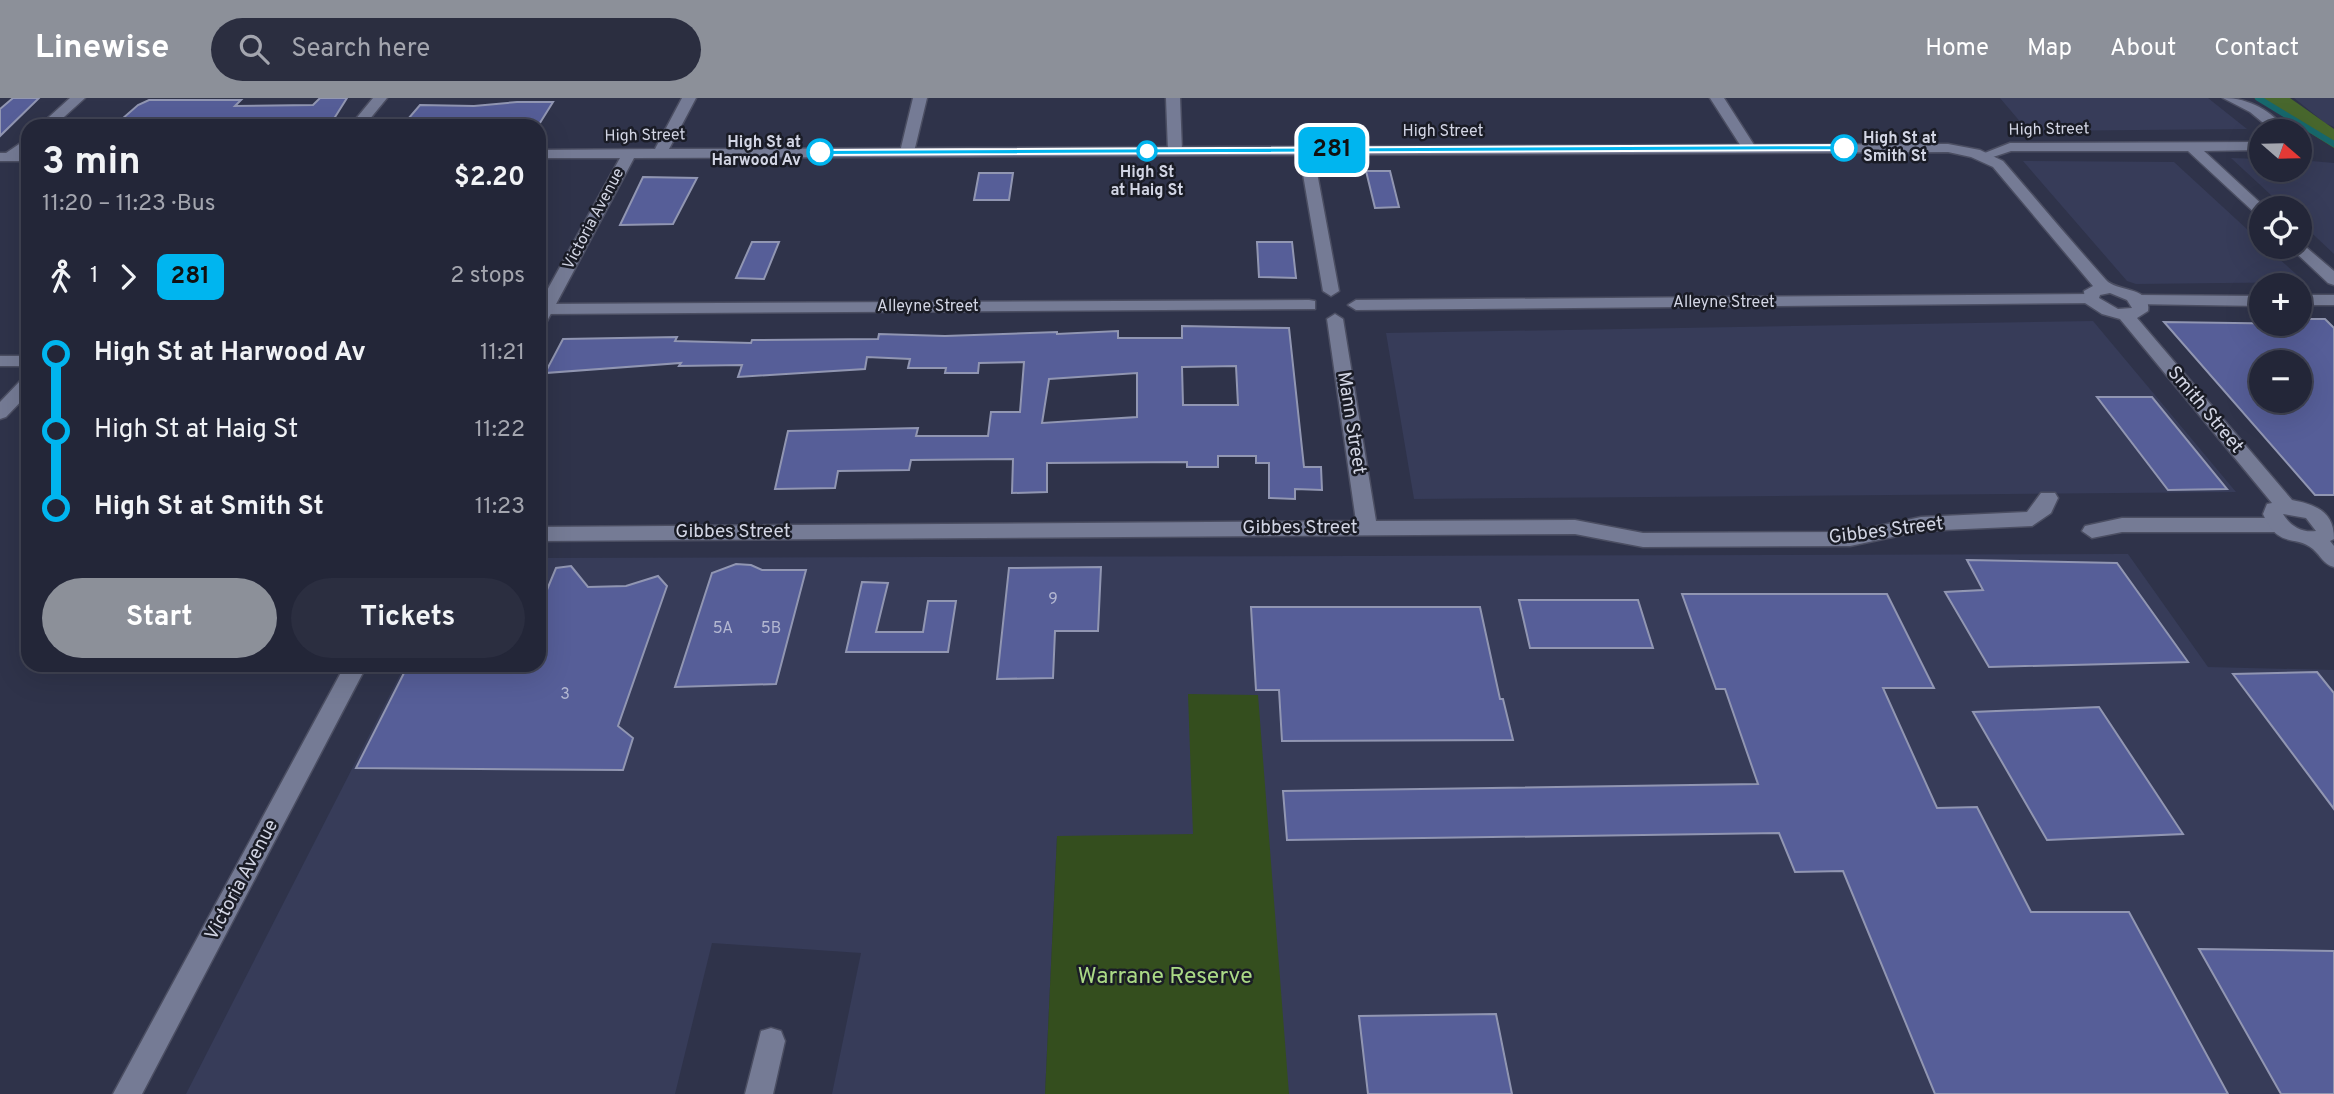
<!DOCTYPE html>
<meta charset="utf-8">
<style>
body{margin:0;font-family:Overpass,sans-serif;background:#2b2e40;color:#f1f3f6;height:100vh;display:flex;flex-direction:column;font-size:26px;white-space:nowrap}
*{box-sizing:border-box;margin:0}
p{font-size:23px;color:#a3a5ae}
.icon{flex:none;width:38px;height:38px;fill:none;stroke:currentColor;stroke-width:2;stroke-linecap:round;stroke-linejoin:round}
.map{position:relative;flex:1;overflow:hidden}
.panel{position:absolute;left:21px;top:21px;width:525px;height:553px;display:flex;flex-direction:column;background:#232638;border-radius:21px;box-shadow:0 7px 28px #0002,0 0 0 2px #404353}
.panel>*{flex:none}
.badge{padding:0 14px;border-radius:10px;font-size:24px;line-height:46px}
.needle{width:46px;rotate:110deg}
.controls{position:absolute;left:2249px;top:21px;display:grid;gap:14px}
.controls a{display:grid;place-items:center;width:63px;height:63px;border-radius:50%;background:#232638;box-shadow:0 7px 28px #0002,0 0 0 2px #404353;font-size:35px}
.map>.badge{position:absolute;translate:-50% -50%;box-shadow:0 0 0 4px #fff}
.legs{display:flex;align-items:center;gap:10px;height:77px;padding:0 21px;font-size:23px}
.legs p{margin-inline-start:auto}
.head{display:flex;align-items:center;justify-content:space-between;height:119px;padding:0 21px}
h1{font-size:38px;font-weight:700;line-height:52px}
.primary-button{display:flex;gap:14px;margin-top:auto;padding:14px 21px}
.primary-button a{flex:1;height:80px;border-radius:42px;background:#8c9099;color:#fff;font-size:28px;font-weight:700;line-height:80px;text-align:center}
.primary-button a+a{background:#2b2e40;color:#f1f3f6}
ul{padding:0 21px;list-style:none}
li{display:flex;align-items:center;gap:24px;height:77px;font-size:26px}
li i{display:grid;place-items:center;width:10px;height:100%;margin:0 9px;background:currentColor}
li i::after{content:'';width:18px;height:18px;margin:-9px;border:5px solid;border-radius:50%;background:#232638}
li p{margin-inline-start:auto}
li:first-child i{background:linear-gradient(#0000 50%,currentColor 0)}
li:last-child i{background:linear-gradient(currentColor 50%,#0000 0)}
header{display:flex;align-items:center;gap:42px;box-sizing:border-box;height:98px;padding:0 35px;background:#8c9099;color:#fff}
header strong{font-size:33px}
nav{display:flex;gap:38px;margin-inline-start:auto;font-size:24px}
.search{width:490px;height:63px;background:#2b2e40;display:flex;align-items:center;gap:18px;box-sizing:border-box;padding:0 24px;border-radius:38px;color:#a3a5ae;font-size:26px}
.map>svg:first-child{display:block}
</style>
<header>
<strong>Linewise</strong>
<div class="search"><svg class="icon" aria-label="search" viewBox="0 0 24 24"><circle cx="10" cy="10" r="6"/><path d="M15 15l6 6"/></svg>Search here</div>
<nav><a>Home</a><a>Map</a><a>About</a><a>Contact</a></nav>
</header>
<div class="map">
<svg width="2334" height="996" viewBox="0 0 2334 996">
<rect width="100%" height="100%" fill="#2f334a"/>
<path fill="#373c59" d="M2000,0H2208L2247,31L2028,33Z
M2294,0H2334V29L2325,25Z
M2231,60L2261,61V72H2300V62L2334,65V156L2300,124V110H2285Z
M2023,63L2174,64L2261,144V149H2266L2305,184L2136,186L2127,183Z
M2093,223L2236,394L1414,401L1386,235Z
M2128,456L2208,569L2334,572V996H1289L1057,739L1045,996H832L861,855L712,845L675,996H186L405,567H539V460Z"/>
<path fill="#344e1e" d="M1188,596L1258,597L1289,996H1045L1057,738L1193,736Z"/>
<path fill="#48672d" d="M2254,0H2290L2334,31V50Z"/>
<g fill="none" stroke-linecap="round" stroke-linejoin="round">
<path stroke="#17686c" stroke-width="6" d="M2258,0L2334,46"/>
</g>
<path fill="#565e98" stroke="#9196b2" stroke-width="2" fill-rule="evenodd" d="M13,0H39L0,38V11Z
M320,0H347L330,27L114,28L138,7L149,2H241L235,8L313,7Z
M517,4H553L538,28H402L420,7L474,8Z
M1366,73H1390L1399,109L1375,110Z
M979,75H1013L1009,102H974Z
M643,79L697,80L673,126L620,127Z
M752,144H779L764,181L736,180Z
M1257,144H1292L1296,180L1259,179Z
M2300,221H2325L2334,230V397H2315L2164,224L2300,226ZM2261,264H2300V303H2261Z
M1182,228L1289,230L1304,369H1321L1322,392L1295,391V401L1269,400V365H1256V358H1218V369H1187V364L1047,365V394L1012,395L1013,361L911,362L909,372L838,373L835,390L775,391L788,333L918,330L916,338H988L991,314H1020L1024,264L979,265L978,275H945L946,270H908L910,261L867,259L865,271L738,279L742,267L679,268L681,265L545,275L563,241L677,239L675,243L751,245L752,242L878,241L879,236L945,238L1057,234V236L1118,233V240H1182ZM1236,268L1238,307H1183L1182,269ZM1137,275V319L1042,325L1049,281Z
M2097,299H2152L2227,391L2168,392Z
M1967,462L2117,465L2188,564L1989,569L1945,494L1983,492Z
M736,466L751,467L762,472H806L776,586L675,589L712,475Z
M571,468L588,489L626,488L658,478L667,488L618,628L633,640L623,672L356,670L408,567H539V511L556,470Z
M1101,469L1098,533H1055L1053,580L997,581L1009,470Z
M862,484L888,485L876,534H923L928,503H956L948,554H846Z
M1682,496H1887L1934,590H1883L1937,710L1977,709L2031,814H2129L2228,996H1935L1843,773L1795,774L1779,735L1287,742L1283,693L1758,686L1725,591H1716Z
M1519,502H1638L1653,550H1530Z
M1251,509H1480L1500,601H1503L1513,642L1282,643L1279,592H1256Z
M2317,574L2334,595V711L2233,576Z
M2099,609L2183,736L2047,742L1973,614Z
M2199,851L2334,853V996H2281Z
M1496,916L1512,996H1368L1359,918Z"/>
<g fill="none" stroke-linecap="round" stroke-linejoin="round">
<defs>
<path id="street" d="M70,0H85L54,28H39Z
M373,0H387L364,28H350Z
M913,0H927L914,54L907,58L900,54Z
M1166,0H1180L1182,53L1175,57L1168,53Z
M1710,0H1724L1756,50L1754,53H1744Z
M2223,0C2250,0 2271,13 2288,33H2273L2250,14Z
M28,40V51L16,61H6V55Z
M2261,44V52L2204,53L2266,110H2261V118L2256,116L2188,53H2011L1984,62L1977,58L2010,45Z
M1306,49L1313,53L1339,193L1331,198L1323,193L1299,53Z
M2300,144L2334,173V187L2328,185L2293,152L2291,149H2300Z
M2091,196L2097,197V205L1356,212L1348,207L1356,202Z
M2138,197L2261,198V208L2132,206L2130,202Z
M2300,197H2334V207H2300Z
M1309,202L1315,203V211L546,216L539,213L540,207L546,206Z
M1335,216L1343,221L1376,423L1575,422L1643,435L1850,434L1921,419L2027,414L2041,395H2055L2058,400L2051,415L2032,428L1921,433L1850,448L1643,449L1575,436L539,443V429L1356,423L1327,221Z
M0,258H28V268H0Z
M28,279V296L6,319L0,321V304L22,281Z
M2122,420H2278L2288,427L2278,434H2122L2092,440L2082,433L2085,428Z
M771,930L781,933L785,943L773,996H745L761,933Z"/>
<path id="secondary" d="M682,0H696L669,51L1948,46L1980,52L2003,63C2037,102 2071,143 2106,182C2116,194 2152,188 2148,213L2137,220L2292,402C2317,407 2334,414 2334,441L2330,443L2334,448V469C2323,466 2321,458 2313,451C2295,436 2279,452 2263,416L2267,406L2272,405L2120,221L2102,216L2085,205L2084,193L2093,188L1993,69L1971,59L1948,54L634,60L547,223L539,228V207L620,60H539V52L655,51ZM2110,195L2127,202L2132,210L2118,211L2099,200L2100,197ZM2283,416L2306,420L2316,433C2302,435 2290,428 2283,416Z
M0,55H28V63H0Z
M345,567H367L142,996H113Z"/>
</defs>
<use href="#street" stroke="#4b4e62" stroke-width="3"/>
<use href="#secondary" stroke="#4b4e62" stroke-width="3"/>
<use href="#street" fill="#757b95" fill-rule="evenodd"/>
<use href="#secondary" fill="#757b95" fill-rule="evenodd"/>
</g>
<path fill="#00b5ef" stroke="#fff" stroke-width="2" d="M1844,47L1848,52L820,57L816,54L820,52Z"/>
<g fill="#fff" stroke="#00b5ef" stroke-width="3.5">
<circle cx="1844" cy="50" r="12"/>
<circle cx="1147" cy="53" r="9"/>
<circle cx="820" cy="54" r="12"/>
</g>
<g text-anchor="middle" dominant-baseline="central" stroke-width="5" stroke-linejoin="round" paint-order="stroke">
<g font-size="16" fill="#d2d5e4" stroke="#1a1c26">
<text transform="translate(2049 32) rotate(-1)">High Street</text>
<text x="1443" y="34">High Street</text>
<text transform="translate(645 38) rotate(-1)">High Street</text>
<text transform="translate(594 121) rotate(-62)">Victoria Avenue</text>
<text x="1724" y="205">Alleyne Street</text>
<text x="928" y="209">Alleyne Street</text>
</g>
<g font-size="16" font-weight="bold" fill="#d2d5e4" stroke="#1a1c26" text-anchor="start">
<text x="1863" y="41">High St at<tspan x="1863" dy="18">Smith St</tspan></text>
<text x="801" y="45" text-anchor="end">High St at<tspan x="801" dy="18">Harwood Av</tspan></text>
<text x="1147" y="75" text-anchor="middle">High St<tspan x="1147" dy="18">at Haig St</tspan></text>
</g>
<g font-size="16" fill="#b3b7d1">
<text x="1053" y="502">9</text>
<text x="723" y="531">5A</text>
<text x="771" y="531">5B</text>
<text x="565" y="597">3</text>
</g>
<g font-size="19" fill="#d2d5e4" stroke="#1a1c26">
<text transform="translate(2205 312) rotate(50)">Smith Street</text>
<text transform="translate(1351 325) rotate(81)">Mann Street</text>
<text x="1300" y="430">Gibbes Street</text>
<text transform="translate(1886 433) rotate(-7)">Gibbes Street</text>
<text x="733" y="434">Gibbes Street</text>
<text transform="translate(242 782) rotate(-62)">Victoria Avenue</text>
</g>
<g font-size="23" fill="#abda86" stroke="#1a1c26">
<text x="1165" y="879">Warrane Reserve</text>
</g>
</g>
</svg>
<div class="controls">
<a><svg class="needle" viewBox="-14 -14 28 28"><path d="M0-13l5 13h-10z" fill="#e53935"/><path d="M0 13l5-13h-10z" fill="#a3a5ae"/></svg></a>
<a><svg class="icon" aria-label="locate" viewBox="0 0 24 24"><circle cx="12" cy="12" r="6"/><path d="M12 2v4M12 18v4M2 12h4M18 12h4"/></svg></a>
<a>+</a>
<a>−</a>
</div>
<b class="badge" style="left:1332px;top:52px;background:#00b5ef;color:#111">281</b>
<section class="panel">
<div class="head"><div><h1>3 min</h1><p>11:20 – 11:23 · Bus</p></div><b>$2.20</b></div>
<div class="legs"><svg class="icon" aria-label="walk" viewBox="0 0 24 24"><circle cx="13" cy="4" r="2"/><path d="M13 8l-2 6 4 7M11 14l-3 7M7 12l3-4h3l4 4"/></svg>1<svg class="icon" aria-label="forward" viewBox="0 0 24 24"><path d="M9 5l7 7-7 7"/></svg><b class="badge" style="background:#00b5ef;color:#111">281</b><p>2 stops</p></div>
<ul>
<li><i style="color:#00b5ef"></i><b>High St at Harwood Av</b><p>11:21</p></li>
<li><i style="color:#00b5ef"></i><span>High St at Haig St</span><p>11:22</p></li>
<li><i style="color:#00b5ef"></i><b>High St at Smith St</b><p>11:23</p></li>
</ul>
<div class="primary-button"><a>Start</a><a>Tickets</a></div>
</section>
</div>
